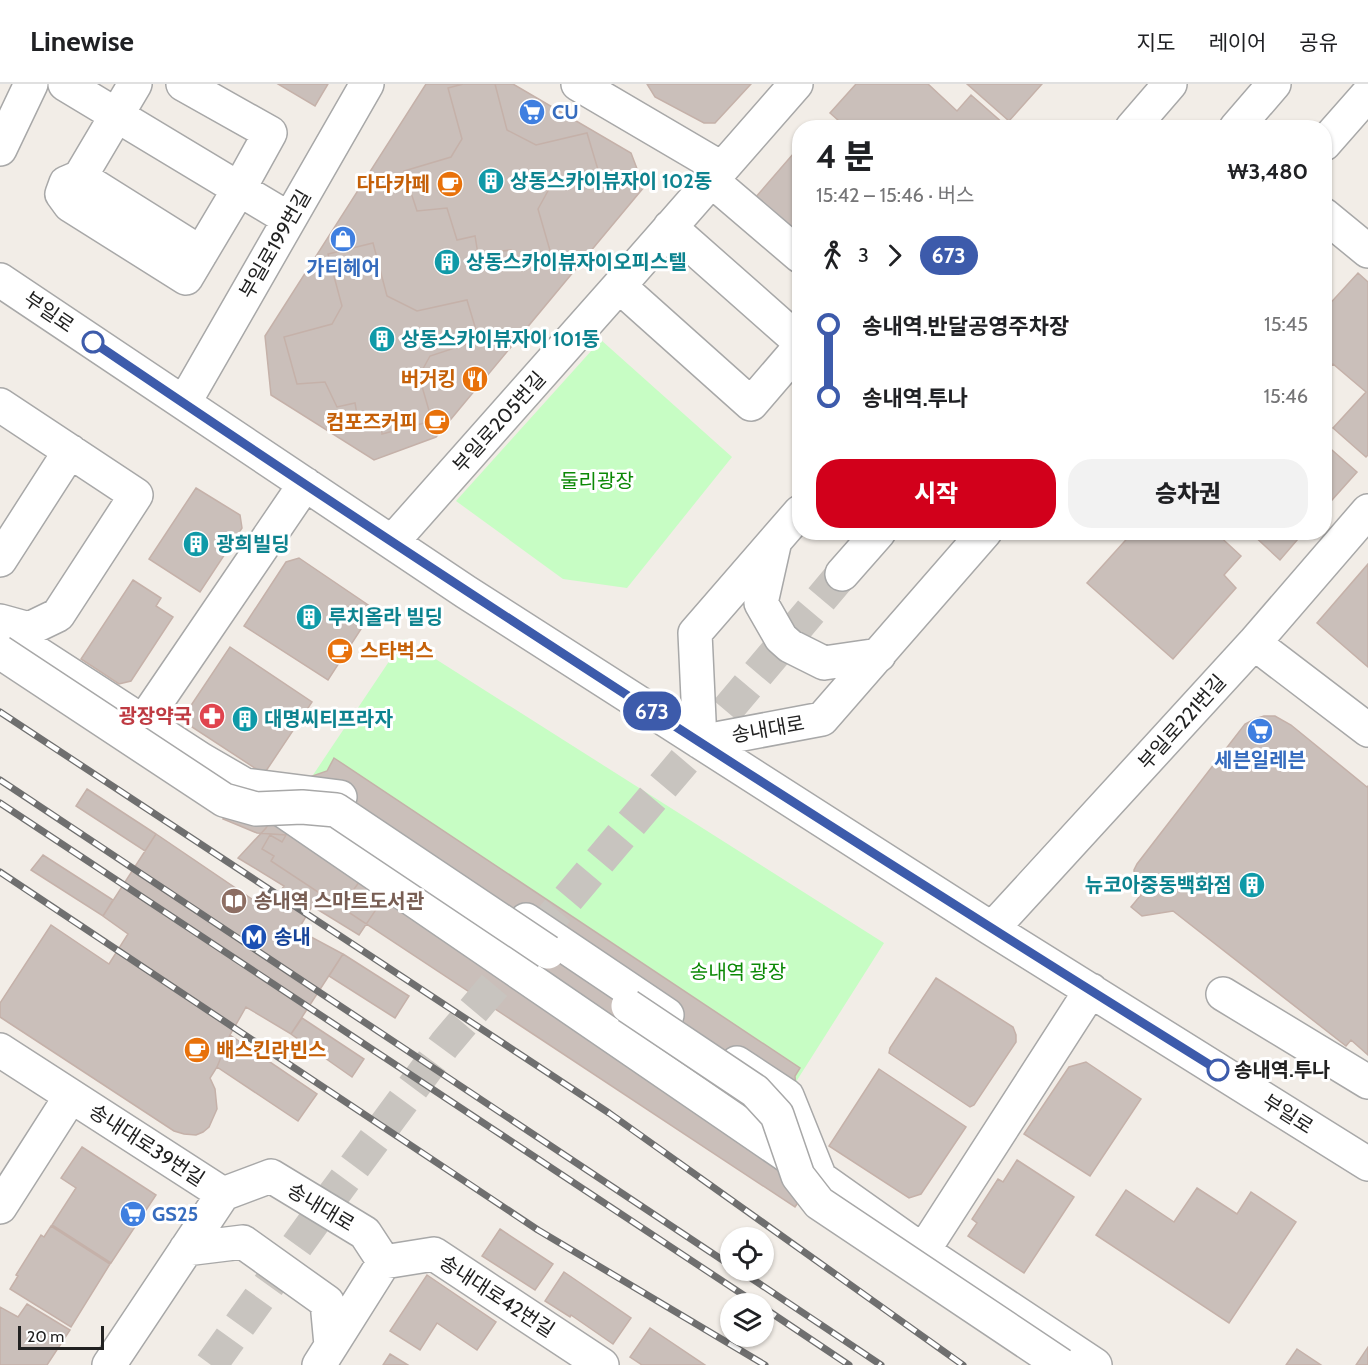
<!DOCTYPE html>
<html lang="ko">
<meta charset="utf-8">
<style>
body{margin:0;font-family:Cabin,"Noto Sans KR",sans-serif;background:#f2f2f2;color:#202124;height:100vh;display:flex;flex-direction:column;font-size:22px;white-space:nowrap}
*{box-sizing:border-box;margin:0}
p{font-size:20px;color:#757577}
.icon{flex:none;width:33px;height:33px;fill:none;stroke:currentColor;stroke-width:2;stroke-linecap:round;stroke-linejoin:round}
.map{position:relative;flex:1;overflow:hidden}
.details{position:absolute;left:792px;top:36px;width:540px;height:420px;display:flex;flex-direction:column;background:#fff;border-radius:24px;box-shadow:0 2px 4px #0004}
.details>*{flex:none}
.badge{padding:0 12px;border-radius:20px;font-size:21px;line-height:39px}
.fabs{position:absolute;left:720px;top:1143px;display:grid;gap:12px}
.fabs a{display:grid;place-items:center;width:54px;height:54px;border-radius:50%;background:#fff;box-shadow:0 2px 4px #0004;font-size:30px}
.scale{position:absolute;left:18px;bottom:15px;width:86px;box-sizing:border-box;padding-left:6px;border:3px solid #212121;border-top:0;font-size:16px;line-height:21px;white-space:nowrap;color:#212121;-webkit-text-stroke:4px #fff;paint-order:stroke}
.map>.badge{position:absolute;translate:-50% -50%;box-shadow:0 0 0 3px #fff}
.legs{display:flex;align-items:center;gap:9px;height:66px;padding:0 24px;font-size:20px}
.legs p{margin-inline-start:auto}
.headline{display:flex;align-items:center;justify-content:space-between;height:102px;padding:0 24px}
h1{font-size:33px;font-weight:800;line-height:45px}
.action{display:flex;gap:12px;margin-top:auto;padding:12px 24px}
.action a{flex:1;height:69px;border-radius:24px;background:#d2001b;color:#fff;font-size:24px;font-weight:800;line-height:69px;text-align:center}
.action a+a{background:#f2f2f2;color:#202124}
ul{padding:0 24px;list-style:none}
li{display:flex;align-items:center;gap:21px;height:72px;font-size:22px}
li i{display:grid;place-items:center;width:9px;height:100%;margin:0 8px;background:currentColor}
li i::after{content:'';width:15px;height:15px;margin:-8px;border:4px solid;border-radius:50%;background:#fff}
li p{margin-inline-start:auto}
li:first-child i{background:linear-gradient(#0000 50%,currentColor 0)}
li:last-child i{background:linear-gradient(currentColor 50%,#0000 0)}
header{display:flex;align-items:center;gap:36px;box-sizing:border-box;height:84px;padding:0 30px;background:#fff;border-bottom:2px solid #e0e0e0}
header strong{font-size:28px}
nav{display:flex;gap:33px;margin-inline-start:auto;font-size:21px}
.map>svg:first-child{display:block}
</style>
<header>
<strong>Linewise</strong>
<nav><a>지도</a><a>레이어</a><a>공유</a></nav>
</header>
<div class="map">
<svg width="1368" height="1281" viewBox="0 0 1368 1281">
<rect width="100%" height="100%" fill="#f2ede7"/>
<path fill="#c7fdc4" d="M601,256L732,373L627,504L563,495L456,417Z
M404,555L884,859L787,1012L301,709Z"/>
<path fill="#cabfba" stroke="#c5b1a9" stroke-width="1.5" d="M278,0H328L315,22Z
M426,0H513L631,69L644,103L436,353L374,376L271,311L265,252Z
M463,0H495L507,46L536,61L587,49L599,89L549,105L538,125L551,170L515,181L511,166L478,170L475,152L457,156L447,124L417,127L404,87L451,73L462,55L448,4Z
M647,0H751L715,39H704L655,13Z
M856,0H928L957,27L971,11L1005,41L1003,44H847L830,29Z
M967,0H1042L1009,37Z
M800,62V165L749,121Z
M373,159L387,212L417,227L467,216L479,256L430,272L419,292L432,337L382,350L381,329L358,336L355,319L337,323L325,298L297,300L284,253L332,240L342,222L328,170Z
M1358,189L1368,198V371L1366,373L1333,344L1366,308L1333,280L1324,290V226Z
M1324,359L1357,388L1324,425Z
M196,404L240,431L242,444L200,508L149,475Z
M1133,448H1215L1241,472L1224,491L1236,504L1173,575L1087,499Z
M1250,448H1304L1280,476Z
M299,474L374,525L328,596L244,542L286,478Z
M1368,480V583L1317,539Z
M133,496L161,514L156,522L173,533L131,597L119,600L81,575Z
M230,563L312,618L264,690L192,643L188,626Z
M1264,632H1275L1291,641L1367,703L1368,702V971L1351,956L1346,962L1173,827L1142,832L1131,823L1145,806L1138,803L1135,799L1134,786L1137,780L1245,640L1255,635Z
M334,674L800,984L795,992L798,1033L820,1086L795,1123L271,777L274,772L262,765L270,751L282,758L286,751L257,749L223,735L246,704L287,701L327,687Z
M87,705L156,750L145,767L76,722Z
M273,732L367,787L352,808L377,824L359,851L312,822L298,846L343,870L291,950L246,923L230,951L217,983L210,994L215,1005L217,1025L209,1043L203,1048L196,1051L184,1050L174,1047L0,933V919L51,841L109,880L128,850L103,832L156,750L268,826L284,802L238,774L266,744Z
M43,771L113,816L103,832L31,786Z
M343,870L409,912L395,934L329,892Z
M936,894L1013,943L1016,951V958L974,1021L970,1023L889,969L890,964Z
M302,934L364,975L352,993L291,950Z
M230,951L317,1010L298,1037L217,983Z
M1086,978L1141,1015L1090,1092L1024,1050L1069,983Z
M879,985L966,1043L921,1110L909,1114L829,1062Z
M82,1063L156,1111L111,1179L52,1141L76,1104L61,1094Z
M1017,1076L1074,1113L1024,1189L968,1152L977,1139L972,1135L998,1095L1003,1098Z
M1197,1104L1237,1130L1251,1108L1296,1138L1229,1239L1096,1151L1126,1106L1174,1138Z
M51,1142L110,1180L71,1243L10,1205L18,1192L16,1191L41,1151L44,1153Z
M500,1145L553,1180L535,1206L482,1172Z
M564,1188L631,1234L613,1260L571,1231L570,1233L545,1217Z
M427,1191L496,1238L477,1266L437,1239L420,1266L390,1247Z
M27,1220L70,1246L47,1281H0V1223L18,1233Z
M650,1244L705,1281H642L630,1273Z
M1368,1263V1281H1356Z
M1297,1265L1321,1281H1286Z
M390,1270L408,1281H383Z"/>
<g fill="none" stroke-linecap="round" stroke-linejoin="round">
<path stroke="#c8c4bf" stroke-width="33" stroke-dasharray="33 16" stroke-linecap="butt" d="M211,1281L326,1121L445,960L842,490"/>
<defs>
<path id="minor" d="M65,0L289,135
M135,0L80,93L66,99L62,110L70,121L186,194L239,105L270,49L183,0
M578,0L721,84
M1132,44L1170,0
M1236,44L1274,0
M1324,60L1368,10
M0,65L31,0
M80,93L201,169
M711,96L800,172
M1324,131L1368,167
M670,143L800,258
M0,196L466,508L992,845L1368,1080
M619,202L751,320L800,263
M184,319L367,0
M0,321L136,411L58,531L29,545L0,537
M392,458L619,202L796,0
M774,461L761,519L781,554L790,562L824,579L879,571
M0,476L70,367
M842,490L879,448
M0,545L202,676L245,701L340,713
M1254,559L1368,646
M143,638L305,400
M700,658L822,635L985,448
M700,658L695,549L800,428
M266,715L805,1084
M526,836L667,931
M992,845L1254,559L1368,427
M1223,910L1368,998
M0,966L223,1110
M737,979L787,1012L820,1094L923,1167L1095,1281
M0,1123L71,1012
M186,1165L243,1158L327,1218L331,1261
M923,1167L1091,906
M384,1178L434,1170L602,1281
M109,1281L223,1110L271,1092L365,1149L384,1178L319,1281"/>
</defs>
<use href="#minor" stroke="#a8a8a8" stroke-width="36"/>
<use href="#minor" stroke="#fff" stroke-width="33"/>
<defs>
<path id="rail" d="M0,628L609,1029L963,1281
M0,696L730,1181
M0,719L757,1220
M0,788L538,1146L765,1281
M739,1186L881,1281
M764,1224L849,1281"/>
</defs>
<use href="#rail" stroke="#6f6f6f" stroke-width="7"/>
<use href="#rail" stroke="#fff" stroke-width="4.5" stroke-dasharray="14" stroke-linecap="butt"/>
<defs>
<path id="minor-bridge" d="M0,568L224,716L256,725L302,723L336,726L548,868
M628,922L755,1007L777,1031L798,1092L819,1119L1061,1281"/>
</defs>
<use href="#minor-bridge" stroke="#a8a8a8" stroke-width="36" stroke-linecap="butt"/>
<use href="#minor-bridge" stroke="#fff" stroke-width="33"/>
</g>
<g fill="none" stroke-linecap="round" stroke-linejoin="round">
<defs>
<path id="line-1" d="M93,258C463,509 839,750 1218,986"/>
</defs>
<use href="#line-1" stroke="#fff" stroke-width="14"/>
<use href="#line-1" stroke="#3d5bab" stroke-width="9"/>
</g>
<defs>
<symbol id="supermarket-disc" viewBox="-11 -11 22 22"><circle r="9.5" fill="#3f7fe0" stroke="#fff"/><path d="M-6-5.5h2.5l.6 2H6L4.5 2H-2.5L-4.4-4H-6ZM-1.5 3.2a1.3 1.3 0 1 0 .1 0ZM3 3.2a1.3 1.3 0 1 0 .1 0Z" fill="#fff"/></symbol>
<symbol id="building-disc" viewBox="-11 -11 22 22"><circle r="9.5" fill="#0f9aa8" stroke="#fff"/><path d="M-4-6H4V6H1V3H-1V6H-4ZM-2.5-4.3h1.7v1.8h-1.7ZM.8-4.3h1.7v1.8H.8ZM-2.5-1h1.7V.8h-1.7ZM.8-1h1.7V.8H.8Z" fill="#fff"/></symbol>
<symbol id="cafe-disc" viewBox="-11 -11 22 22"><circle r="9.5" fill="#e8710a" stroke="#fff"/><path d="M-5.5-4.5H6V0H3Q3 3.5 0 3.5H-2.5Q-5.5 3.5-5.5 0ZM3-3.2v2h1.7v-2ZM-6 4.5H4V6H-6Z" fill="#fff"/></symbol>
<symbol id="shop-disc" viewBox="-11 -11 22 22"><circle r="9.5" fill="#3f7fe0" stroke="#fff"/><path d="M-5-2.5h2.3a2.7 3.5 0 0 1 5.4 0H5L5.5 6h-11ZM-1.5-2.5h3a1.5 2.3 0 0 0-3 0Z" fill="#fff"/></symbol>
<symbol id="restaurant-disc" viewBox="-11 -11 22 22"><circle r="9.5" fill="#e8710a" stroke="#fff"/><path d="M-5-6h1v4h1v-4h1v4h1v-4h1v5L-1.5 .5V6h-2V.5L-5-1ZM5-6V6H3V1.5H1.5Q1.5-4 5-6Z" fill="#fff"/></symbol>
<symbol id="pharmacy-disc" viewBox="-11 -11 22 22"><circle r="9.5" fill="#e0444e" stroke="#fff"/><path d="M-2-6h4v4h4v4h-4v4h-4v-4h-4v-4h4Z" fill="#fff"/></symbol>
<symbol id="library-disc" viewBox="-11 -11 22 22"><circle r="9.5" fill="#8d6e63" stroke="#fff"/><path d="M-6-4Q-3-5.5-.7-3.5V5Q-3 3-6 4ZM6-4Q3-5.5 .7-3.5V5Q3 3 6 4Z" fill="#fff"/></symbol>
<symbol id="metro-disc" viewBox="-11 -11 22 22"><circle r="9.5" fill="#1a4fb4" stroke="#fff"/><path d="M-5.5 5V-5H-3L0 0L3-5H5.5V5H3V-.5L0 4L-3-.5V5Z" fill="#fff"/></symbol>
</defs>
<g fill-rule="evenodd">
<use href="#supermarket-disc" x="517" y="13" width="30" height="30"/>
<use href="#building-disc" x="476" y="82" width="30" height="30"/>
<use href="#cafe-disc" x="435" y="85" width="30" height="30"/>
<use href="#shop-disc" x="328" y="140" width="30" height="30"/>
<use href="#building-disc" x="432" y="163" width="30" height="30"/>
<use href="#building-disc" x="367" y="240" width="30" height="30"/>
<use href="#restaurant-disc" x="460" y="280" width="30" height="30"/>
<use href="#cafe-disc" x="422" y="323" width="30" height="30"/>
<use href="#building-disc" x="181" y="445" width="30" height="30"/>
<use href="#building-disc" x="294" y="518" width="30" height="30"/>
<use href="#cafe-disc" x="325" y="552" width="30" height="30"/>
<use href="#pharmacy-disc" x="197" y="617" width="30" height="30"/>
<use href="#building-disc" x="230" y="620" width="30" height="30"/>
<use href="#supermarket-disc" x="1245" y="632" width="30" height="30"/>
<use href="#building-disc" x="1237" y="786" width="30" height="30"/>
<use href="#library-disc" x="219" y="802" width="30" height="30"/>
<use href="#metro-disc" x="239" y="838" width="30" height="30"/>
<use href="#cafe-disc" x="182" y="951" width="30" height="30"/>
<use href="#supermarket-disc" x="118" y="1115" width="30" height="30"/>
</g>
<g fill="#fff" stroke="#3d5bab" stroke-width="3">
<circle cx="93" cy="258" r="10"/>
<circle cx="1218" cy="986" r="10"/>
</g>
<g text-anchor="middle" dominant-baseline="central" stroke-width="6" stroke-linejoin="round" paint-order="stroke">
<g font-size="20" font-weight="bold" fill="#366cbe" stroke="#fff" text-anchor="start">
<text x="552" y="28">CU</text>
<text x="343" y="184" text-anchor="middle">가티헤어</text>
<text x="1260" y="676" text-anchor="middle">세븐일레븐</text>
<text x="152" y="1130">GS25</text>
</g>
<g font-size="20" font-weight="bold" fill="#0d838f" stroke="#fff" text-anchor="start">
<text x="510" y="97">상동스카이뷰자이 102동</text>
<text x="466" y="178">상동스카이뷰자이오피스텔</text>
<text x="401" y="255">상동스카이뷰자이 101동</text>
<text x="216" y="460">광희빌딩</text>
<text x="328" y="533">루치올라 빌딩</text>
<text x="264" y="635">대명씨티프라자</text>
<text x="1232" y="801" text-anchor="end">뉴코아중동백화점</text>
</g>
<g font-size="20" font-weight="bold" fill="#c56008" stroke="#fff" text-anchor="end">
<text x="430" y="100">다다카페</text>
<text x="456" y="295">버거킹</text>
<text x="418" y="338">컴포즈커피</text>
<text x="360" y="567" text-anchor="start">스타벅스</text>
<text x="216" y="966" text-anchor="start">배스킨라빈스</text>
</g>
<g font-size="20" fill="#212121" stroke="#fff">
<text transform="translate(275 160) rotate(-60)">부일로199번길</text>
<text transform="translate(49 228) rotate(34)">부일로</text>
<text transform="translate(499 338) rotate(-48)">부일로205번길</text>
<text transform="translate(1182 638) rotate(-48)">부일로221번길</text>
<text transform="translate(768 645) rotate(-10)">송내대로</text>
<text transform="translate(1288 1030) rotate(32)">부일로</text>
<text transform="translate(147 1061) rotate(33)">송내대로39번길</text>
<text transform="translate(321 1123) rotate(31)">송내대로</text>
<text transform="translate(497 1212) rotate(33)">송내대로42번길</text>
</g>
<g font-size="20" fill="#0c8906" stroke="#fff">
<text x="597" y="397">둘리광장</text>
<text x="738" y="888">송내역 광장</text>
</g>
<g font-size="20" font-weight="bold" fill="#be3a42" stroke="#fff" text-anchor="end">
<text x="192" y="632">광장약국</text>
</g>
<g font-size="20" font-weight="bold" fill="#785e54" stroke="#fff" text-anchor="start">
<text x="254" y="817">송내역 스마트도서관</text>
</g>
<g font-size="20" font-weight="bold" fill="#164399" stroke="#fff" text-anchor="start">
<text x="274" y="853">송내</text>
</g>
<g font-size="20" font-weight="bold" fill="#212121" stroke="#fff" text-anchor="start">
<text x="1234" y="986">송내역.투나</text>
</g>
</g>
</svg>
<div class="fabs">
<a><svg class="icon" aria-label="locate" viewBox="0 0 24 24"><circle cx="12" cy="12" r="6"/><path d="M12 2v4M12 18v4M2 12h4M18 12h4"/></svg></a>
<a><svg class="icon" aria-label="layers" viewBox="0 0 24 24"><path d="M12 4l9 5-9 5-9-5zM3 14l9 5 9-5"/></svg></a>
</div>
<div class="scale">20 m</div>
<b class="badge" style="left:652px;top:627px;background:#3d5bab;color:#fff">673</b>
<section class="details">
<div class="headline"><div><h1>4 분</h1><p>15:42 – 15:46 · 버스</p></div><b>₩3,480</b></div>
<div class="legs"><svg class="icon" aria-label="walk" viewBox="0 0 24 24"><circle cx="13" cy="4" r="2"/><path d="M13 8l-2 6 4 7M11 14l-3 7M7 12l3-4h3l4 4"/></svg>3<svg class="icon" aria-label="forward" viewBox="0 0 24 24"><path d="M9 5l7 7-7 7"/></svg><b class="badge" style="background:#3d5bab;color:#fff">673</b></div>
<ul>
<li><i style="color:#3d5bab"></i><b>송내역.반달공영주차장</b><p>15:45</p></li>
<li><i style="color:#3d5bab"></i><b>송내역.투나</b><p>15:46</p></li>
</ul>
<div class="action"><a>시작</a><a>승차권</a></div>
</section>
</div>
